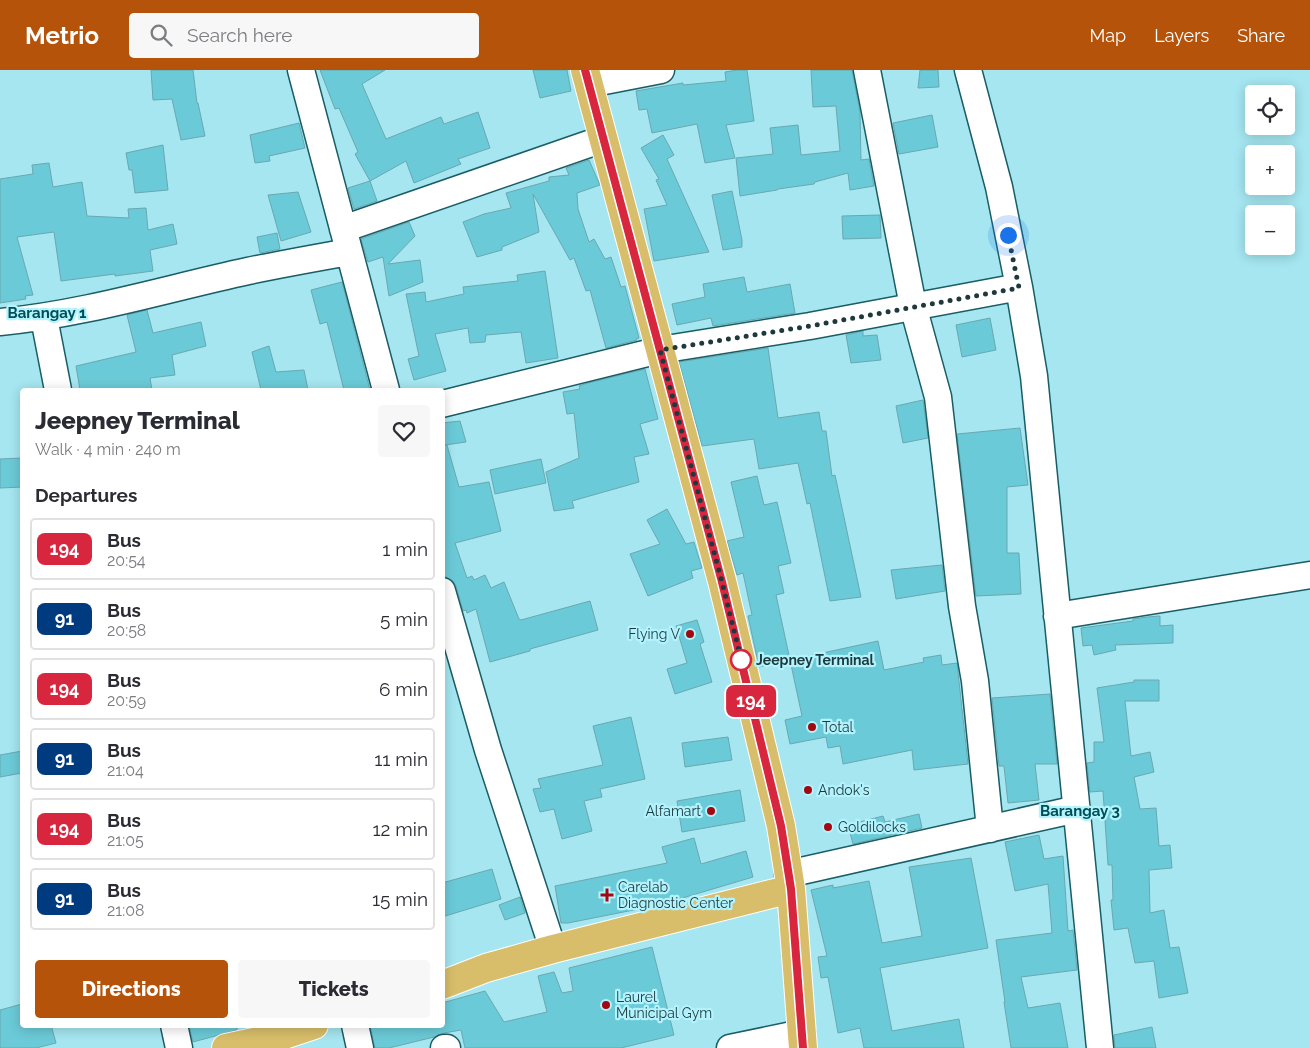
<!DOCTYPE html>
<meta charset="utf-8">
<style>
body{margin:0;font-family:Raleway,sans-serif;background:#f7f7f7;color:#2b2b33;height:100vh;display:flex;flex-direction:column;font-size:19px;white-space:nowrap}
*{box-sizing:border-box;margin:0}
p{font-size:16px;color:#7c7c81}
.icon{flex:none;width:28px;height:28px;fill:none;stroke:currentColor;stroke-width:2;stroke-linecap:round;stroke-linejoin:round}
.map{position:relative;flex:1;overflow:hidden}
.sheet{position:absolute;left:20px;top:318px;width:425px;height:640px;display:flex;flex-direction:column;background:#fff;border-radius:5px;box-shadow:0 2px 12px #0003}
.sheet>*{flex:none}
.badge{padding:0 10px;border-radius:8px;font-size:18px;line-height:32px}
.buttons{position:absolute;left:1245px;top:15px;display:grid;gap:10px}
.buttons a{display:grid;place-items:center;width:50px;height:50px;border-radius:5px;background:#fff;box-shadow:0 2px 12px #0003;font-size:25px}
.you{position:absolute;width:25px;height:25px;margin:-12px;border:4px solid #fff;border-radius:50%;background:#1a73e8;box-shadow:0 0 0 8px #1a73e833}
.map>.badge{position:absolute;translate:-50% -50%;box-shadow:0 0 0 2px #fff}
h2{padding:0 15px;font-size:19px;line-height:45px}
.round{display:grid;place-items:center;flex:none;width:52px;height:52px;border-radius:5px;background:#f7f7f7}
.overview{display:flex;align-items:center;justify-content:space-between;height:85px;padding:0 15px}
h1{font-size:24px;font-weight:800;line-height:38px}
.primary-button{display:flex;gap:10px;margin-top:auto;padding:10px 15px}
.primary-button a{flex:1;height:58px;border-radius:5px;background:#b45309;color:#fff;font-size:20px;font-weight:800;line-height:58px;text-align:center}
.primary-button a+a{background:#f7f7f7;color:#2b2b33}
ul{padding:0;list-style:none}
li{display:flex;align-items:center;gap:15px;height:62px;margin:0 10px 8px;padding:0 5px;border:2px solid #e1e1e2;border-radius:5px}
li div{flex:1}
li b{display:block;font-size:19px}
li em{font-style:normal}
li .badge{min-width:55px;font-weight:700;text-align:center}
header{display:flex;align-items:center;gap:30px;box-sizing:border-box;height:70px;padding:0 25px;background:#b45309;color:#fff}
header strong{font-size:24px}
nav{display:flex;gap:28px;margin-inline-start:auto;font-size:18px}
.search{width:350px;height:45px;background:#f7f7f7;display:flex;align-items:center;gap:12px;box-sizing:border-box;padding:0 18px;border-radius:5px;color:#7c7c81;font-size:19px}
.map>svg:first-child{display:block}
</style>
<header>
<strong>Metrio</strong>
<div class="search"><svg class="icon" aria-label="search" viewBox="0 0 24 24"><circle cx="10" cy="10" r="6"/><path d="M15 15l6 6"/></svg>Search here</div>
<nav><a>Map</a><a>Layers</a><a>Share</a></nav>
</header>
<div class="map">
<svg width="1310" height="978" viewBox="0 0 1310 978">
<rect width="100%" height="100%" fill="#a5e6f0"/>
<path fill="#6bcad7" stroke="#69a8b1" d="M151,0H193L197,33H198L205,66L181,70L172,29L153,30Z
M320,0H385L362,14L386,69L441,47L444,54L478,42L490,78L458,89L461,94L414,113L406,91L370,111L355,84L358,82L339,38L335,39Z
M533,0H567L571,21L540,28Z
M737,0H747L754,51L726,55L735,88L705,93L697,54L652,63L647,39L639,40L636,21L683,13V15L726,11L725,2Z
M811,0H852L860,42L861,90L869,89L874,116L850,120L848,103L815,112L814,114L778,119L777,120L740,126L736,88L773,84L770,58L798,55L801,85L840,81L836,36L813,37Z
M920,0H938L939,17L918,18Z
M932,45L938,77L899,84L893,53Z
M299,53L305,78L269,86L270,91L255,93L250,65Z
M663,65L674,85L667,89L709,182L654,191L644,139L667,135L656,110L659,109L641,78Z
M163,75L168,120L135,123L132,100H129L126,83Z
M589,90L600,115L577,123L578,139L589,172L594,169L605,189L611,187L621,217L625,216L639,268L636,269L637,270L606,278L590,220L586,221L574,188L570,190L533,124L539,162L502,177V180L477,187L463,152L484,144L511,138L506,123L549,111V107L569,105L566,98Z
M49,93L53,117L82,112L87,146L129,148L128,139L146,138L148,160L173,154L177,174L150,180L153,201L115,206V204L61,211L54,162L17,167L33,225L25,226L26,229L0,233V109L33,104L32,95Z
M370,111L377,131L354,139L348,118Z
M732,121L742,170V177L723,180L712,125Z
M298,122L311,162L281,171L268,125Z
M880,145L881,168L843,169L842,146Z
M409,152L415,166L388,194L420,190L423,212L389,226L383,187L368,192L361,169Z
M277,163L280,179L260,183L257,167Z
M545,201L558,288L526,293L521,262L486,265L485,272L470,273L468,258L435,264L446,301L414,310L408,289L419,286L406,224L425,222L426,232L464,224L463,217L518,211L517,205Z
M744,207L747,222L790,214L795,243L713,256L711,248L677,255L672,234L705,227L703,214Z
M342,212L370,320H344L327,252L320,254L311,220Z
M147,240L153,263L201,252L206,276L172,285L175,305L150,308L152,320H80L76,296L136,282L127,245Z
M990,248L996,280L962,287L956,255Z
M863,261V266L877,265L881,290L851,293L846,265Z
M269,276L276,302L304,300L308,320H261L252,282Z
M768,278L778,348L819,342L822,361H826L832,406L835,405L861,527L830,531L810,433L807,434L798,393L759,399L754,369L702,376L679,292Z
M645,299L658,349L640,354L649,384L634,387L639,412L572,431L574,438L554,441L546,402L579,388L574,343L567,344L563,322L580,319L579,316L588,313Z
M923,330L928,368L903,373L896,336Z
M460,351L466,372L445,375H447L459,417L489,412L501,461L455,473L467,508L472,506L474,510L485,505L491,518L504,512L519,549L521,550L590,531L598,560L530,579V581L490,592L476,539L467,543L466,540L463,541L456,516L453,511L444,506L442,503V353Z
M1020,358L1028,415L1007,417V483H1019L1021,524L976,526L957,364Z
M22,388V417L0,418V389Z
M541,389L546,413L495,424L490,400Z
M757,406L764,435L777,432L791,493L778,496L784,523L776,525L790,590L759,597L748,546L752,545L743,503L737,505L727,471L744,467L731,412Z
M667,439L686,474L694,472L702,498L691,501L693,508L648,526L630,484L660,474L647,450Z
M942,495L945,521L896,529L891,500Z
M1160,546V556L1173,555V573L1115,575L1116,580L1094,585L1092,575L1083,576L1081,558L1133,551V549L1147,547Z
M697,550L704,572L700,574L712,612L675,624L667,599L687,593L676,556Z
M878,571L884,600L924,592L923,588L941,585L942,595L957,593L968,694L914,700L912,680L843,694L840,676L828,678L826,667L790,674L785,650L802,646L790,590Z
M1134,610H1159V631H1125L1131,686L1150,682L1154,702L1134,707L1140,739L1156,738L1159,776L1170,775L1172,798L1149,800L1150,843L1164,840L1170,878L1179,877L1188,923L1159,928L1154,891L1135,893L1128,858L1114,860L1111,830H1113L1112,795H1108L1103,721L1090,722L1087,693L1094,692V672H1104L1097,618L1134,612Z
M1050,624L1057,694H1035L1039,730L1008,733L1004,696H999L992,628Z
M631,647L645,709L600,719L602,727L584,731L592,761L562,769L554,739L540,742L533,719L541,718L538,709L603,695L593,656Z
M728,667L732,690L685,697L682,673Z
M22,681V703L0,707V685Z
M740,720L745,751L682,762L677,731Z
M919,744L922,758L853,774L848,755L883,746L885,752Z
M1039,765L1044,789L1063,786L1068,861L1073,860L1077,900L1021,907L1028,938L1060,933L1068,978H1011L1004,932H1005L996,870L1052,863L1048,814L1015,821L1005,772Z
M694,768L701,794L746,781L753,807L659,835L568,853H561L555,816L667,793L662,777Z
M971,788L988,878L880,898L892,961L959,949L964,978H864L860,958L838,963L828,907L821,908L818,887L827,886L811,820L833,815V818L869,811L882,873L922,866L909,797Z
M492,799L501,829L442,847V813Z
M520,827L525,843L505,850L499,835Z
M652,877L674,965L621,978H465L461,960L444,963L434,967L389,978H375L370,955H442V933L485,921L504,952L547,942L538,906L554,902L562,923L573,921L569,898Z
M22,934V955H51L56,973L36,978H0V940Z
M189,955H237V960L193,972Z
M1152,957L1156,978H1115L1114,965Z"/>
<g fill="none" stroke-linecap="round" stroke-linejoin="round">
<defs>
<path id="minor" d="M301,0L386,320
M867,0L913,236L938,327L962,536L975,611L990,759
M968,0L999,117L1019,217
M589,14L661,0
M343,159L603,69
M44,248L58,320
M0,252C85,244 165,219 248,201C282,194 315,188 349,182
M442,334L660,280L810,256L1019,217L1034,306L1100,978
M442,521L488,680L553,879
M1057,546L1310,505
M788,804L1077,739
M174,955L179,978
M355,955L360,978
M444,978H447
M730,978L802,963"/>
<path id="major" d="M585,0L722,511L781,756L791,819L803,978
M442,915L486,898L553,879L791,819
M226,978L278,967L314,955"/>
</defs>
<use href="#minor" stroke="#195d66" stroke-width="29"/>
<use href="#major" stroke="#fff" stroke-width="30"/>
<use href="#minor" stroke="#fff" stroke-width="26"/>
<use href="#major" stroke="#d8be6b" stroke-width="28"/>
</g>
<g fill="none" stroke-linecap="round" stroke-linejoin="round">
<defs>
<path id="line" d="M585,0L722,512L781,756L791,819L803,978"/>
</defs>
<use href="#line" stroke="#fff" stroke-width="11"/>
<use href="#line" stroke="#d7263d" stroke-width="8"/>
<path stroke="#1e393d" stroke-width="5" stroke-dasharray="0 9" d="M741,590L742,593L722,512L660,280L810,256L1019,218L1008,165"/>
</g>
<g fill="#a2080f" stroke="#b2f3fd" stroke-width="2">
<circle cx="690" cy="564" r="5"/>
<circle cx="812" cy="657" r="5"/>
<circle cx="808" cy="720" r="5"/>
<circle cx="711" cy="741" r="5"/>
<circle cx="828" cy="757" r="5"/>
<path d="M604.5 817.5h5v5h5v5h-5v5h-5v-5h-5v-5h5z"/>
<circle cx="606" cy="935" r="5"/>
</g>
<circle fill="#fff" stroke="#d7263d" stroke-width="2.5" cx="741" cy="590" r="10"/>
<g text-anchor="middle" dominant-baseline="central" stroke-width="4.5" stroke-linejoin="round" paint-order="stroke">
<g font-size="14" fill="#1e393d" stroke="#b2f3fd" text-anchor="start">
<text x="680" y="564" text-anchor="end">Flying V</text>
<text x="822" y="657">Total</text>
<text x="818" y="720">Andok's</text>
<text x="701" y="741" text-anchor="end">Alfamart</text>
<text x="838" y="757">Goldilocks</text>
<text x="618" y="817">Carelab<tspan x="618" dy="16">Diagnostic Center</tspan></text>
<text x="616" y="927">Laurel<tspan x="616" dy="16">Municipal Gym</tspan></text>
</g>
<g font-size="14" font-weight="bold" fill="#1e393d" stroke="#b2f3fd" text-anchor="start">
<text x="756" y="590">Jeepney Terminal</text>
</g>
<g font-size="15" font-weight="bold" fill="#004e56" stroke="#b2f3fd">
<text x="47" y="243">Barangay 1</text>
<text x="1080" y="741">Barangay 3</text>
</g>
</g>
</svg>
<div class="buttons">
<a><svg class="icon" aria-label="locate" viewBox="0 0 24 24"><circle cx="12" cy="12" r="6"/><path d="M12 2v4M12 18v4M2 12h4M18 12h4"/></svg></a>
<a>+</a>
<a>−</a>
</div>
<div class="you" style="left:1008px;top:165px"></div>
<b class="badge" style="left:751px;top:631px;background:#d7263d;color:#fff">194</b>
<section class="sheet">
<div class="overview"><div><h1>Jeepney Terminal</h1><p>Walk · 4 min · 240 m</p></div><a class="round"><svg class="icon" aria-label="heart" viewBox="0 0 24 24"><path d="M12 20l-8-8c-3-5 5-10 8-4 3-6 11-1 8 4z"/></svg></a></div>
<h2>Departures</h2>
<ul>
<li><span class="badge" style="background:#d7263d;color:#fff">194</span><div><b>Bus</b><p>20:54</p></div><em>1 min</em></li>
<li><span class="badge" style="background:#003b80;color:#fff">91</span><div><b>Bus</b><p>20:58</p></div><em>5 min</em></li>
<li><span class="badge" style="background:#d7263d;color:#fff">194</span><div><b>Bus</b><p>20:59</p></div><em>6 min</em></li>
<li><span class="badge" style="background:#003b80;color:#fff">91</span><div><b>Bus</b><p>21:04</p></div><em>11 min</em></li>
<li><span class="badge" style="background:#d7263d;color:#fff">194</span><div><b>Bus</b><p>21:05</p></div><em>12 min</em></li>
<li><span class="badge" style="background:#003b80;color:#fff">91</span><div><b>Bus</b><p>21:08</p></div><em>15 min</em></li>
</ul>
<div class="primary-button"><a>Directions</a><a>Tickets</a></div>
</section>
</div>
